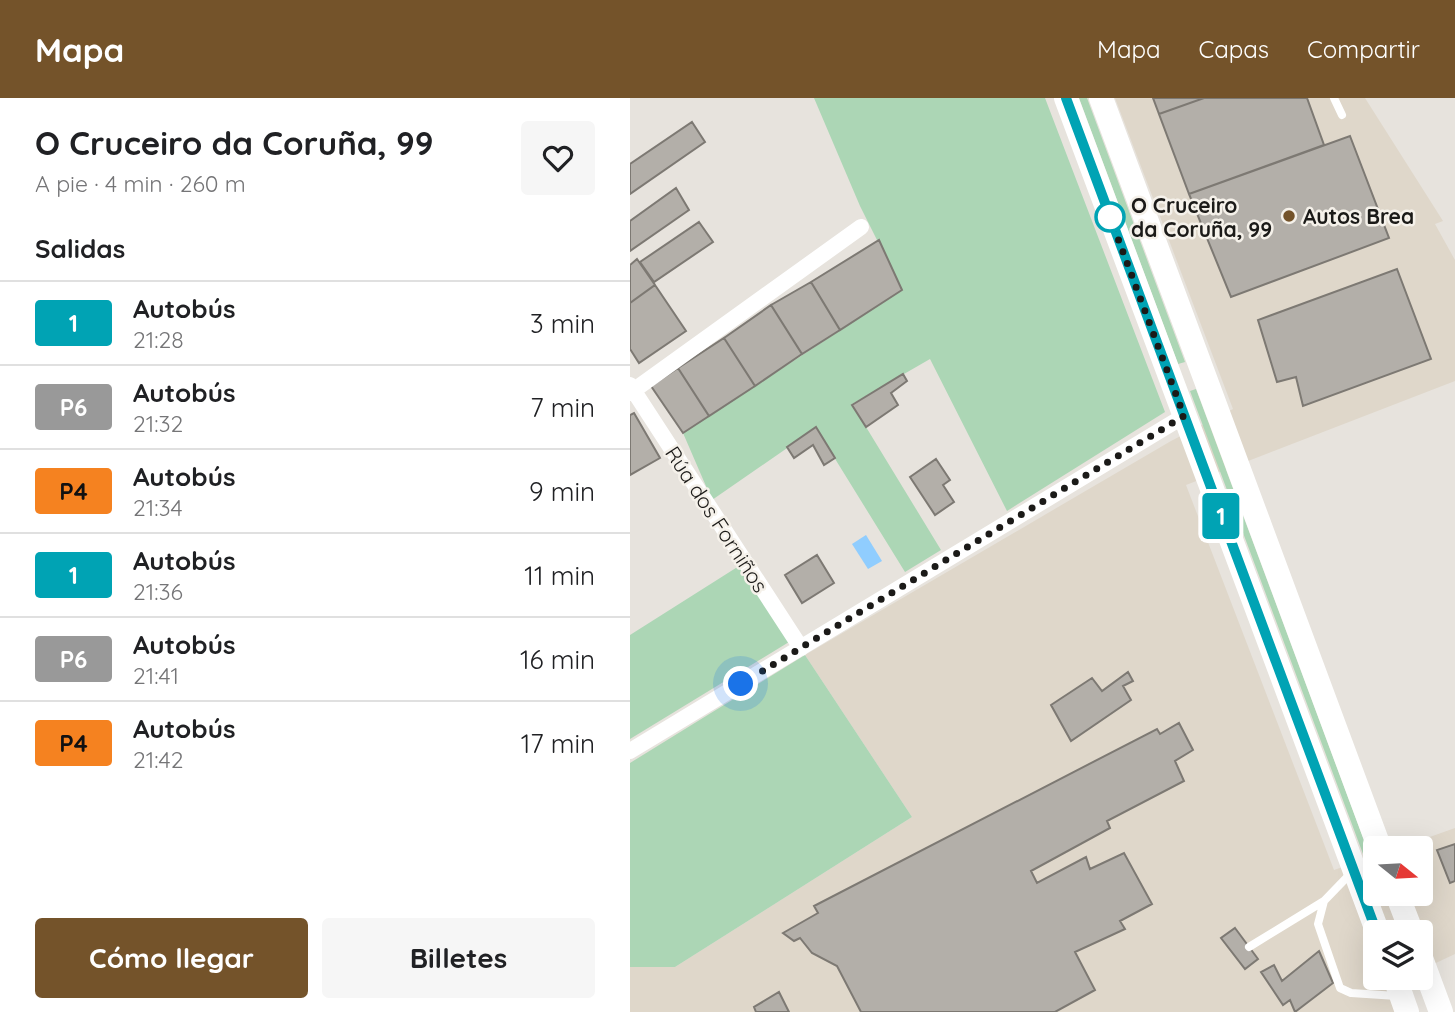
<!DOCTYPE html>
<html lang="es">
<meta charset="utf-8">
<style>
body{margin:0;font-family:Quicksand,sans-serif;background:#f6f6f6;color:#202124;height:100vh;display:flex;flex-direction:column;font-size:26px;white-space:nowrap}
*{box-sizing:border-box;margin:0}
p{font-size:23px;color:#757577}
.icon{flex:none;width:38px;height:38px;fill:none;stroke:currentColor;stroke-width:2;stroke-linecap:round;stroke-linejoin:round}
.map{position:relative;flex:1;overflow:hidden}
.panel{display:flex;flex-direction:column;background:#fff;width:630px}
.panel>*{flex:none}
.badge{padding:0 14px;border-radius:5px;font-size:24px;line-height:46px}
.needle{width:46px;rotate:108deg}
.tools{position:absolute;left:733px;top:738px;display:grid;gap:14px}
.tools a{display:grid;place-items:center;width:70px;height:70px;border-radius:7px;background:#fff;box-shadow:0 7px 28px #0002;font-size:35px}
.you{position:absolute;width:35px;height:35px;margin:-18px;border:5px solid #fff;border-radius:50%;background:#1a73e8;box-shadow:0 0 0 10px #1a73e833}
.map>.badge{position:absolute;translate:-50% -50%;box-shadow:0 0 0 4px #fff}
h2{padding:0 35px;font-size:26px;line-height:63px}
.round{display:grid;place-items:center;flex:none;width:74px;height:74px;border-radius:7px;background:#f6f6f6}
.head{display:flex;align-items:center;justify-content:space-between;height:119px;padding:0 35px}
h1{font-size:33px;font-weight:800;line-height:52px}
.primary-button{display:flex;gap:14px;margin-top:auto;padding:14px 35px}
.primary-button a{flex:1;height:80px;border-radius:7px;background:#74532a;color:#fff;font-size:28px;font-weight:800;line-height:80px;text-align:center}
.primary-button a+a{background:#f6f6f6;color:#202124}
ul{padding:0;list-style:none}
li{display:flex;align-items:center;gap:21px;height:84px;padding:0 35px;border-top:2px solid #e0e0e0}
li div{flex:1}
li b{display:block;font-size:26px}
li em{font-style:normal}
li .badge{min-width:77px;font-weight:700;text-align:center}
header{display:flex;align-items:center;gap:42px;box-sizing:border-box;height:98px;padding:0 35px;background:#74532a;color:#fff}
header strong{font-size:33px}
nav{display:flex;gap:38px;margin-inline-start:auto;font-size:24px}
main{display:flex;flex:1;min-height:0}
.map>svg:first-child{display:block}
</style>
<header>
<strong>Mapa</strong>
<nav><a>Mapa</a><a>Capas</a><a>Compartir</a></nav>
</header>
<main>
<section class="panel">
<div class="head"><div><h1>O Cruceiro da Coruña, 99</h1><p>A pie · 4 min · 260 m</p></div><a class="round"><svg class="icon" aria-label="heart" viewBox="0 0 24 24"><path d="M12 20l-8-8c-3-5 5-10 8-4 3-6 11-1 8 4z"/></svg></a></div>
<h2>Salidas</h2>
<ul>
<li><span class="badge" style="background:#00a3b4;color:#fff">1</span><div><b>Autobús</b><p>21:28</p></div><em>3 min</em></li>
<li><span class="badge" style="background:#999;color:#fff">P6</span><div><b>Autobús</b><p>21:32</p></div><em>7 min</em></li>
<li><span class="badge" style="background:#f58220;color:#111">P4</span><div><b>Autobús</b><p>21:34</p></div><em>9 min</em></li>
<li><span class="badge" style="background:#00a3b4;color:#fff">1</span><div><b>Autobús</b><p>21:36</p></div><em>11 min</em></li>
<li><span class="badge" style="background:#999;color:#fff">P6</span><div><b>Autobús</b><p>21:41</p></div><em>16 min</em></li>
<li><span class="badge" style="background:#f58220;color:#111">P4</span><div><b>Autobús</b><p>21:42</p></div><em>17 min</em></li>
</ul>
<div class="primary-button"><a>Cómo llegar</a><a>Billetes</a></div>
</section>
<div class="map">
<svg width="825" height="914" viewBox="0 0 825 914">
<rect width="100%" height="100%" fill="#e7e3dd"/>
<path fill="#dfd7ca" d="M485,0H735L813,123L805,126L825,162V283L556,387L704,772L745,758L746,796H791V751H766L825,730V856L791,872V835H746V880H772L766,914H0V869H45L282,719L175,557L541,343L603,311Z"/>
<path fill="#acd6b5" d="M184,0H415L535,314L377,413L300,261L222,306L311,452L275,474L186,330L82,402L53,335L272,192L230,108Z
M449,0H457L555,264L548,266Z
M566,291L745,772V788L560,293Z
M109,468L159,544L0,641V537Z
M175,557L282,719L45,869H0V665Z"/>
<path fill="#90cdfe" d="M236,437L252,463L238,471L222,446Z"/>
<path fill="#b3afa9" stroke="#7d7973" stroke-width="2" d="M523,0H574L529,16Z
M574,0H677L694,47L559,96L529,16Z
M62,24L75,44L0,96V66Z
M720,38L759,140L601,199L559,96Z
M46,90L59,112L0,153V123Z
M69,124L83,144L24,184L10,164Z
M249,142L272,192L210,232L181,184Z
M7,161L25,187L0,205V167Z
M767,171L801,261L673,308L666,279L647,284L628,222Z
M181,184L210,232L172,256L141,207Z
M25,187L56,233L9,265L0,251V205Z
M141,207L172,256L125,288L94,240Z
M94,240L125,288L79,318L48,270Z
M48,270L79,318L53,335L21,288Z
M273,276L277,283L261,295L268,307L236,329L222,307Z
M4,315L30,360L0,377V317Z
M186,329L205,360L194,367L183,347L164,360L157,349Z
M306,361L320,382L313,387L324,404L305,417L280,379Z
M187,457L204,485L172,505L155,477Z
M498,574L503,583L493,588L501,602L441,643L421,607L462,580L472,593Z
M549,625L563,652L545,663L554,683L477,723L480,730L401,773L407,785L456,759L460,771L494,755L522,806L490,823L495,831L445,854L465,892L425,914H231L207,868L182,855L170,840L164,843L153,835L188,815L184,808L527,631L530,636Z
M825,746V783L820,785L807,752Z
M605,830L628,861L615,871L591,840Z
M689,853L703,885L665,914L660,902L653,907L631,874L644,867L652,883Z
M149,894L159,914H126L124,909Z"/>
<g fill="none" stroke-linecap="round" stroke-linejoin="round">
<path stroke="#fff" stroke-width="8" d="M704,0L712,17
M722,774L694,803L688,826L710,890L721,895L767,898
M619,849L694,803"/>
<path stroke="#fff" stroke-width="16" d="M0,287L171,550
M0,295L231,129
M0,653L554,318"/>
<path stroke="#fff" stroke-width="24" d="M436,0L748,835
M471,0L750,751
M767,796L782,835
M791,860L811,914
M765,880L777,914"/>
</g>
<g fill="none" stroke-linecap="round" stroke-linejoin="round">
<defs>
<path id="line" d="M436,0L747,835"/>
</defs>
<use href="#line" stroke="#fff" stroke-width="16"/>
<use href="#line" stroke="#00a3b4" stroke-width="10"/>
<path stroke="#1b1a18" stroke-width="7" stroke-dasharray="0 12.6" d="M111,586L554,318L480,119"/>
</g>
<circle fill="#74532a" stroke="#f5f1ea" stroke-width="2.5" cx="659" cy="118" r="7"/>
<circle fill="#fff" stroke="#00a3b4" stroke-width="3.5" cx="480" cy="119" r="14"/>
<g text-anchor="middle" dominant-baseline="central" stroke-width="5" stroke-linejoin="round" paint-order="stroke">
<g font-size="21" font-weight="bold" fill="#1b1a18" stroke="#f5f1ea" text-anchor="start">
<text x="501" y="107">O Cruceiro<tspan x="501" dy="24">da Coruña, 99</tspan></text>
</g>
<g font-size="21" font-weight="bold" fill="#1b1a18" stroke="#f5f1ea" text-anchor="start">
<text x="673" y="118">Autos Brea</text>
</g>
<g font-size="21" fill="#1b1a18" stroke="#f5f1ea">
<text transform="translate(87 421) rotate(57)">Rúa dos Forniños</text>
</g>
</g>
</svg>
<div class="tools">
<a><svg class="needle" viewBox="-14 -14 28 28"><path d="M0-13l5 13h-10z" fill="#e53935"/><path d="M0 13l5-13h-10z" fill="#757577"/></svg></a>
<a><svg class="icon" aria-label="layers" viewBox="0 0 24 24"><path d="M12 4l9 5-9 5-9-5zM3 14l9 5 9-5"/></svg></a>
</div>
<div class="you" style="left:111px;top:586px"></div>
<b class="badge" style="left:591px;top:418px;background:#00a3b4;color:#fff">1</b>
</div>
</main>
